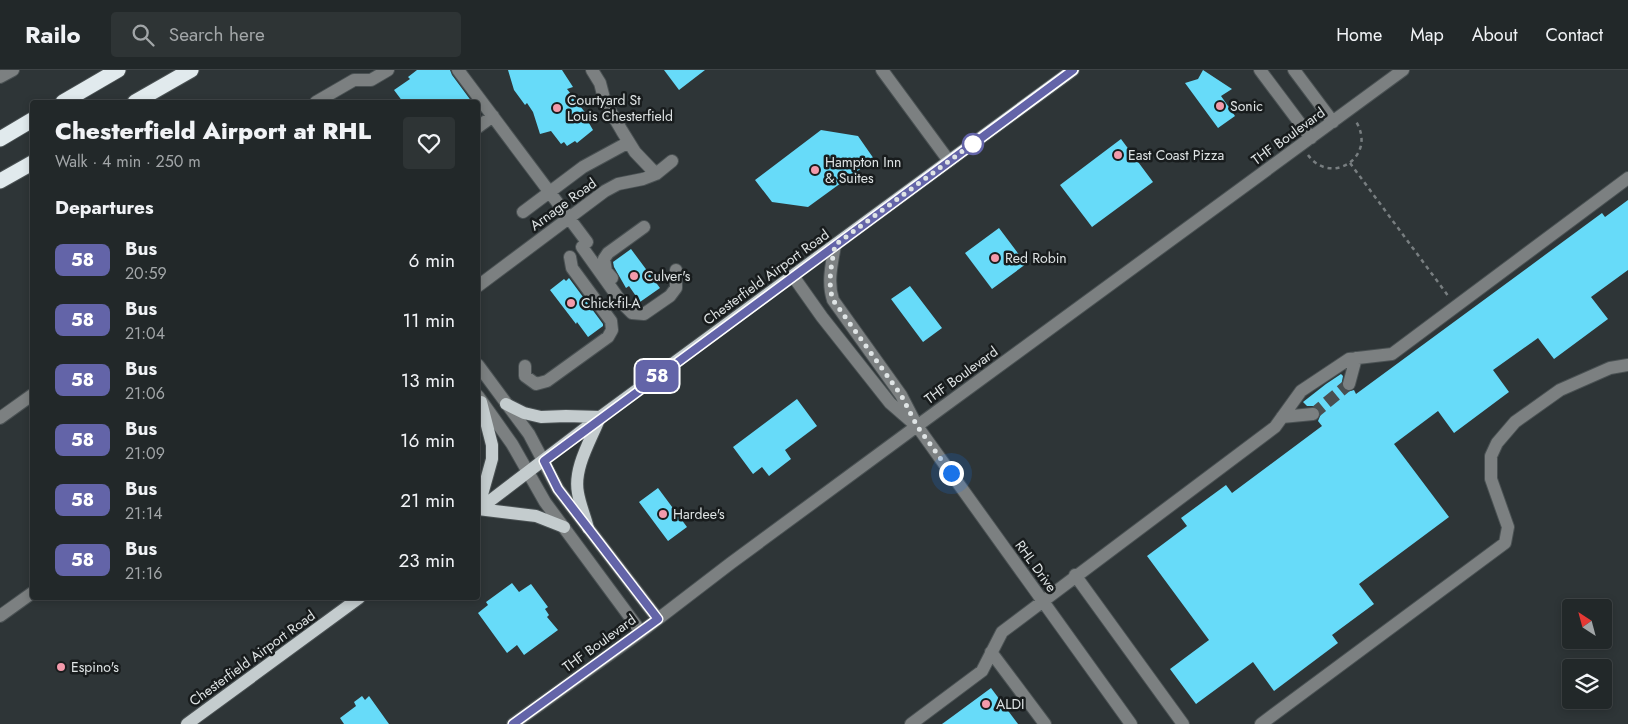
<!DOCTYPE html>
<meta charset="utf-8">
<style>
body{margin:0;font-family:Jost,sans-serif;background:#2e3435;color:#f1f3f6;height:100vh;display:flex;flex-direction:column;font-size:19px;white-space:nowrap}
*{box-sizing:border-box;margin:0}
p{font-size:16px;color:#a2a6a8}
.icon{flex:none;width:28px;height:28px;fill:none;stroke:currentColor;stroke-width:2;stroke-linecap:round;stroke-linejoin:round}
.map{position:relative;flex:1;overflow:hidden}
.details{position:absolute;left:30px;top:30px;width:450px;height:500px;display:flex;flex-direction:column;background:#222829;border-radius:5px;box-shadow:0 2px 8px #0003,0 0 0 1px #3f4446}
.details>*{flex:none}
.badge{padding:0 10px;border-radius:8px;font-size:18px;line-height:32px}
.needle{width:32px;rotate:324deg}
.tools{position:absolute;left:1562px;top:529px;display:grid;gap:10px}
.tools a{display:grid;place-items:center;width:50px;height:50px;border-radius:5px;background:#222829;box-shadow:0 2px 8px #0003,0 0 0 1px #3f4446;font-size:25px}
.you{position:absolute;width:25px;height:25px;margin:-12px;border:4px solid #fff;border-radius:50%;background:#1a73e8;box-shadow:0 0 0 8px #1a73e833}
.map>.badge{position:absolute;translate:-50% -50%;box-shadow:0 0 0 2px #fff}
h2{padding:0 25px;font-size:19px;line-height:45px}
.round{display:grid;place-items:center;flex:none;width:52px;height:52px;border-radius:5px;background:#2e3435}
.head{display:flex;align-items:center;justify-content:space-between;height:85px;padding:0 25px}
h1{font-size:24px;font-weight:800;line-height:38px}
ul{padding:0;list-style:none}
li{display:flex;align-items:center;gap:15px;height:60px;padding:0 25px}
li div{flex:1}
li b{display:block;font-size:19px}
li em{font-style:normal}
li .badge{min-width:55px;font-weight:700;text-align:center}
header{display:flex;align-items:center;gap:30px;box-sizing:border-box;height:70px;padding:0 25px;background:#222829;border-bottom:1px solid #3f4446}
header strong{font-size:24px}
nav{display:flex;gap:28px;margin-inline-start:auto;font-size:18px}
.search{width:350px;height:45px;background:#2e3435;display:flex;align-items:center;gap:12px;box-sizing:border-box;padding:0 18px;border-radius:5px;color:#a2a6a8;font-size:19px}
.map>svg:first-child{display:block}
</style>
<header>
<strong>Railo</strong>
<div class="search"><svg class="icon" aria-label="search" viewBox="0 0 24 24"><circle cx="10" cy="10" r="6"/><path d="M15 15l6 6"/></svg>Search here</div>
<nav><a>Home</a><a>Map</a><a>About</a><a>Contact</a></nav>
</header>
<div class="map">
<svg width="1628" height="654" viewBox="0 0 1628 654">
<rect width="100%" height="100%" fill="#2e3537"/>
<path fill="#67dbf9" d="M417,0H450L452,5L472,32H403L394,20L410,9L408,7Z
M508,0H562L573,17L567,19L587,45L586,48L593,60L577,73L575,71L567,76L564,72L561,74L551,61L540,64L533,42L527,33L525,35L514,20Z
M664,0H705L679,20Z
M1203,0L1232,19L1221,26L1235,46L1218,58L1185,13L1198,9Z
M821,60L858,66L874,89L808,137L772,132L755,110Z
M1121,69L1153,112L1092,157L1060,115Z
M1628,130V200L1591,227L1608,249L1554,289L1538,268L1493,300L1509,322L1454,363L1438,341L1394,374L1449,447L1359,514L1374,534L1332,565L1338,573L1274,621L1253,592L1196,634L1170,599L1209,570L1147,486L1187,456L1181,448L1226,415L1232,423L1322,356L1318,351L1321,344L1319,339L1316,336H1307L1303,332L1326,314L1341,304L1343,306L1341,316L1343,319L1347,322L1354,320L1356,324L1602,143L1605,147Z
M999,158L1026,194L992,219L965,183Z
M631,179L660,218L640,232L629,216L626,218L614,197L613,192Z
M569,208L603,254V256L588,267L577,252L576,254L550,220L564,209L566,211Z
M910,216L942,258L923,272L891,229Z
M797,329L817,356L785,380L791,389L769,406L762,397L753,404L733,377Z
M658,418L687,457L668,471L639,432Z
M512,513L519,522L531,514L548,537L545,539L549,545L547,547L558,560L524,585L517,575L507,583L478,543L488,535L486,532Z
M991,618L1018,654H942L953,646Z
M362,626L365,630L369,626L389,654H344L340,648L356,636L354,632Z"/>
<g fill="none" stroke-linecap="round" stroke-linejoin="round">
<path stroke="#494f51" stroke-width="12" stroke-dasharray="12 6" stroke-linecap="butt" d="M1313,344L1349,314"/>
<defs>
<path id="minor" d="M458,0L587,172
M592,0L600,13L605,32L622,61L635,82L656,104
M882,0L949,91
M1260,0L1311,68
M1294,0L1333,52
M0,7L13,0
M316,32L354,10H371L388,0
M478,57L493,46
M523,142L583,97L629,72
M835,175C832,193 827,212 833,230L901,325L917,356L1131,654
M582,177L622,233L632,243L644,244L670,226L676,218V200
M793,206L822,247L890,333L913,353
M612,208L606,201L604,189L608,183L644,157
M478,216L605,121L618,114L643,109L656,104L672,91
M478,295L529,364L558,419L658,549
M525,296V306L536,314L547,311L608,267L612,260L611,251L572,198L570,187
M1349,314L1356,288
M478,326L512,374L545,432L641,562
M1282,347L1313,344
M0,348L32,325
M1075,505L1183,654
M0,546L32,523
M991,582L1045,654
M513,654L641,562L731,493L917,356L1403,0
M911,654L982,601L1002,562L1275,357L1301,321L1349,289L1392,284L1628,108
M1261,654L1505,473L1508,457L1491,409V386L1497,373L1515,352L1560,320L1610,298L1628,295"/>
<path id="major" d="M506,334L524,343L541,347L566,346L600,347
M478,439L492,389V375L481,332
M478,439L536,446L564,457
M478,440L600,347L1073,0
M588,458C585,446 580,435 578,423C573,398 591,370 600,347
M187,654L359,528"/>
<path id="highway" d="M63,32L118,0
M135,32L191,0
M0,69L32,50
M0,111L32,93"/>
</defs>
<use href="#minor" stroke="#4a5153" stroke-width="14"/>
<use href="#major" stroke="#4a5153" stroke-width="14"/>
<use href="#highway" stroke="#4a5153" stroke-width="17"/>
<path stroke="#787e80" stroke-width="2.5" stroke-dasharray="4 4" stroke-linecap="butt" d="M1308,85C1331,117 1379,86 1355,50
M1350,93L1449,227"/>
<use href="#minor" stroke="#7c8081" stroke-width="12"/>
<use href="#major" stroke="#c4ccce" stroke-width="12"/>
<use href="#highway" stroke="#e1eaed" stroke-width="15"/>
</g>
<g fill="none" stroke-linecap="round" stroke-linejoin="round">
<defs>
<path id="line" d="M513,654L658,549L558,419L544,391L1073,0"/>
</defs>
<use href="#line" stroke="#fff" stroke-width="11"/>
<use href="#line" stroke="#6364a8" stroke-width="8"/>
<path stroke="#dfe4e5" stroke-width="5" stroke-dasharray="0 9" d="M951,403L917,356L901,325L833,230C827,212 832,193 835,175L979,69L973,74"/>
</g>
<g fill="#f39aab" stroke="#181c1d" stroke-width="2">
<circle cx="1220" cy="36" r="5"/>
<circle cx="557" cy="38" r="5"/>
<circle cx="1118" cy="85" r="5"/>
<circle cx="815" cy="100" r="5"/>
<circle cx="995" cy="188" r="5"/>
<circle cx="634" cy="206" r="5"/>
<circle cx="571" cy="233" r="5"/>
<circle cx="663" cy="444" r="5"/>
<circle cx="61" cy="597" r="5"/>
<circle cx="986" cy="634" r="5"/>
</g>
<circle fill="#fff" stroke="#6364a8" stroke-width="2.5" cx="973" cy="74" r="10"/>
<g text-anchor="middle" dominant-baseline="central" stroke-width="5" stroke-linejoin="round" paint-order="stroke">
<g font-size="14" fill="#dfe4e5" stroke="#181c1d" text-anchor="start">
<text x="567" y="30">Courtyard St<tspan x="567" dy="16">Louis Chesterfield</tspan></text>
<text x="1230" y="36">Sonic</text>
<text x="1128" y="85">East Coast Pizza</text>
<text x="825" y="92">Hampton Inn<tspan x="825" dy="16">&amp; Suites</tspan></text>
<text x="1005" y="188">Red Robin</text>
<text x="644" y="206">Culver's</text>
<text x="581" y="233">Chick-fil-A</text>
<text x="673" y="444">Hardee's</text>
<text x="71" y="597">Espino's</text>
<text x="996" y="634">ALDI</text>
</g>
<g font-size="14" fill="#dfe4e5" stroke="#181c1d">
<text transform="translate(1288 66) rotate(-36)">THF Boulevard</text>
<text transform="translate(563 134) rotate(-36)">Arnage Road</text>
<text transform="translate(766 207) rotate(-36)">Chesterfield Airport Road</text>
<text transform="translate(961 305) rotate(-36)">THF Boulevard</text>
<text transform="translate(1036 496) rotate(54)">RHL Drive</text>
<text transform="translate(599 573) rotate(-36)">THF Boulevard</text>
<text transform="translate(252 588) rotate(-36)">Chesterfield Airport Road</text>
</g>
</g>
</svg>
<div class="tools">
<a><svg class="needle" viewBox="-14 -14 28 28"><path d="M0-13l5 13h-10z" fill="#e53935"/><path d="M0 13l5-13h-10z" fill="#a2a6a8"/></svg></a>
<a><svg class="icon" aria-label="layers" viewBox="0 0 24 24"><path d="M12 4l9 5-9 5-9-5zM3 14l9 5 9-5"/></svg></a>
</div>
<div class="you" style="left:951px;top:403px"></div>
<b class="badge" style="left:657px;top:306px;background:#6364a8;color:#fff">58</b>
<section class="details">
<div class="head"><div><h1>Chesterfield Airport at RHL</h1><p>Walk · 4 min · 250 m</p></div><a class="round"><svg class="icon" aria-label="heart" viewBox="0 0 24 24"><path d="M12 20l-8-8c-3-5 5-10 8-4 3-6 11-1 8 4z"/></svg></a></div>
<h2>Departures</h2>
<ul>
<li><span class="badge" style="background:#6364a8;color:#fff">58</span><div><b>Bus</b><p>20:59</p></div><em>6 min</em></li>
<li><span class="badge" style="background:#6364a8;color:#fff">58</span><div><b>Bus</b><p>21:04</p></div><em>11 min</em></li>
<li><span class="badge" style="background:#6364a8;color:#fff">58</span><div><b>Bus</b><p>21:06</p></div><em>13 min</em></li>
<li><span class="badge" style="background:#6364a8;color:#fff">58</span><div><b>Bus</b><p>21:09</p></div><em>16 min</em></li>
<li><span class="badge" style="background:#6364a8;color:#fff">58</span><div><b>Bus</b><p>21:14</p></div><em>21 min</em></li>
<li><span class="badge" style="background:#6364a8;color:#fff">58</span><div><b>Bus</b><p>21:16</p></div><em>23 min</em></li>
</ul>
</section>
</div>
